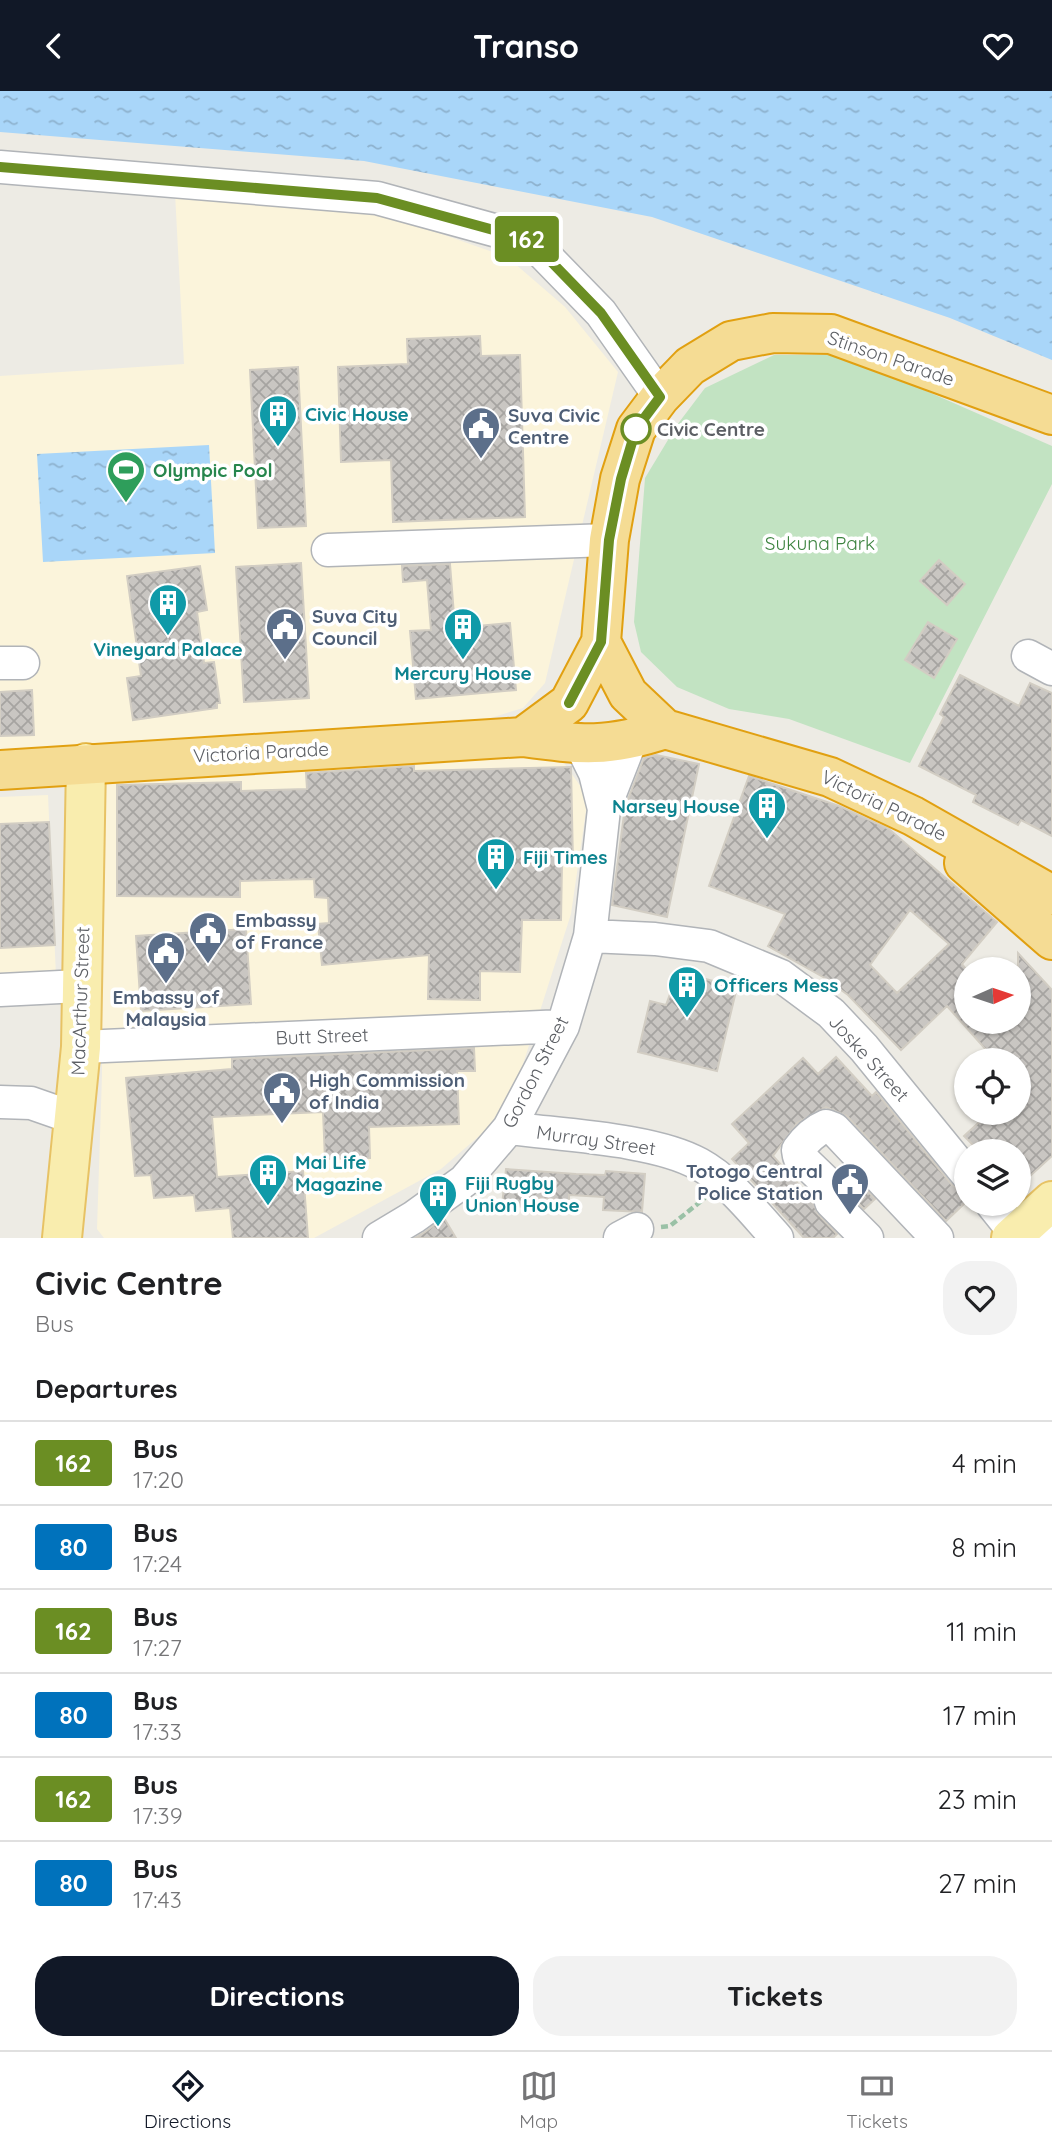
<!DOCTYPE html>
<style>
body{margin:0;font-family:Quicksand,sans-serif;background:#f2f2f2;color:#202124;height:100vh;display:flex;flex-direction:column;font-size:26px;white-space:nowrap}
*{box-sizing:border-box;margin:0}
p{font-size:23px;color:#757577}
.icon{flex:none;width:38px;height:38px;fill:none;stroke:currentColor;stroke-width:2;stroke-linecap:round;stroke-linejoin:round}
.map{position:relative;height:1147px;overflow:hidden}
.drawer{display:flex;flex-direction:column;background:#fff;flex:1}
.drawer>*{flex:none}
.badge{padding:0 14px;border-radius:5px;font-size:24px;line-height:46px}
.needle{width:46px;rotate:87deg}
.buttons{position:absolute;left:954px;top:866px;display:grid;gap:14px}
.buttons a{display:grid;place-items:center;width:77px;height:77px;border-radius:50%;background:#fff;box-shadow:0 2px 5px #0004;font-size:35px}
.map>.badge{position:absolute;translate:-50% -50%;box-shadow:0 0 0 4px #fff}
h2{padding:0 35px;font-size:26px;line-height:63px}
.round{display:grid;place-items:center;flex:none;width:74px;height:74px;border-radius:28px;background:#f2f2f2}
.summary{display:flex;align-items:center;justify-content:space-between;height:119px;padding:0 35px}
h1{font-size:33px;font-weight:800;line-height:52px}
.primary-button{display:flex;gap:14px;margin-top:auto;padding:14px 35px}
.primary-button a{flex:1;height:80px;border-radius:28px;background:#111827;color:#fff;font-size:28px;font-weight:800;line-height:80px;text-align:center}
.primary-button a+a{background:#f2f2f2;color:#202124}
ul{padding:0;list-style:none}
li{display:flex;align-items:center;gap:21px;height:84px;padding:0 35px;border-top:2px solid #e0e0e0}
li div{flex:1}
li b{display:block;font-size:26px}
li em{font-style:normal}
li .badge{min-width:77px;font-weight:700;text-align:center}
header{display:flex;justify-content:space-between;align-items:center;height:91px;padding:0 35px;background:#111827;color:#fff;font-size:32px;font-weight:800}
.tab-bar{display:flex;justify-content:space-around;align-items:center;height:98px;border-top:2px solid #e0e0e0;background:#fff;font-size:19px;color:#757577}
.tab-bar a{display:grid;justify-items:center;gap:4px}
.tab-bar .selected{color:#111827}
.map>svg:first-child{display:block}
</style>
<header><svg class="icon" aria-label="back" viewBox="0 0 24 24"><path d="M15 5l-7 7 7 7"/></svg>Transo<svg class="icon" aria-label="heart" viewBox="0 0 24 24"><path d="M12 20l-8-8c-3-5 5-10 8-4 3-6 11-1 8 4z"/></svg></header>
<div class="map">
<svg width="1052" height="1147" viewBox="0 0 1052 1147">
<defs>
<pattern id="water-ripples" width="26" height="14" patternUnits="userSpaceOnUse" patternTransform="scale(1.75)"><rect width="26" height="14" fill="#a9d6f9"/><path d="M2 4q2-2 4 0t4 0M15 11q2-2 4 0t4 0" fill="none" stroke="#8db1cd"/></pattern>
<pattern id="building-cross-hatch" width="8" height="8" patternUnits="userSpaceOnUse" patternTransform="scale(1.75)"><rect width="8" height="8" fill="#c9c6c2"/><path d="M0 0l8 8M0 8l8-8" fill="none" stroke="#a6a4a1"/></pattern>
</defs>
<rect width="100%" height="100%" fill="#edebe4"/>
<path fill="#fbf4db" d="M175,102L379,121L507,166L565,216L618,281L545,592L523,617L461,636L0,662V285L184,273Z
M555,659L588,706L571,823L508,1020L441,1078L314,1147H104L97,1138L102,984V686Z
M48,704L56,885L0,888V706Z"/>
<path fill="#c2e3c2" d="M774,264H831L908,292L1052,355V393L910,672L789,628L729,618L677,596L641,561L634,531L645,387L677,334L705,297Z"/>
<path fill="url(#water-ripples)" d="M0,0H1052V269L950,227L652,126L364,70L0,41Z
M209,354L215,462L43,471L37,363Z"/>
<path fill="url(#building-cross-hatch)" stroke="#d2cdc3" stroke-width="2" fill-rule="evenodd" d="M480,245L481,265L520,264L525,426L393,431L391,369L341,371L338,276L408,273L407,248Z
M298,276L306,435L258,437L250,279Z
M939,469L965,493L947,514L920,490Z
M301,472L309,607L244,611L236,476Z
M450,473L455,537L510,532L516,599L416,608L410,540L431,539L427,489L403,491L402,475Z
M200,475L207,519L197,521L204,572L214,571L220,612H217V617L133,629L127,587L141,585L127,485Z
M928,531L957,548L934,587L905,569Z
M960,584L1019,615L1030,592L1052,602V745L1021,729L1018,734L973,711L976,704L919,675L944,626L940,623Z
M32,599L34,644L0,645V601Z
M656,664L699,673L667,826L612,814L625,716L644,667Z
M414,675V680L571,676L573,772H562L561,829H522L520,881L480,880V909L428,908L429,864L322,874L318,833L329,832L328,807L315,806L314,788L240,790V806L117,805V694L241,691V700L307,698L306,682Z
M749,685L839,715L889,738L997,831L962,873L966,878V931H1018V862L1052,899V1065L1018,1096V1060H979L964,1045L989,1022H1018V970H996L947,915L901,959L848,904L823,886L768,855L785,823L709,795ZM910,819L949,853L897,902L870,874Z
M49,731L55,854L0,857V733Z
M246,838L251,913L141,920L136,845Z
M678,881L737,896L717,980L638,961L650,910L666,914Z
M474,957L475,980H457L459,1033L369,1036L370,1067L325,1068L323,1021L212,1026L217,1086L303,1080L308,1147H233L230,1117L196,1120L194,1104L154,1107L151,1084L135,1085L126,987L232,978V968Z
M836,966L872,1005L876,1001L952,1094L966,1100V1111L946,1130L847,1025L826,1016L797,1032L773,1065L811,1107L818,1123L837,1143L833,1147H804L732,1068L749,1052L732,1033L803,967L818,983Z
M506,1078L576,1083L605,1084L606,1080L645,1083L642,1121L603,1119L604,1106L569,1104V1110L538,1107L537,1117L502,1114Z
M863,1095L875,1108L864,1118L852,1106Z
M444,1127L456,1147H415L425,1141Z"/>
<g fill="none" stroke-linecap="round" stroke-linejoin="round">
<defs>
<path id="minor" d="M0,76L377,107L530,149L601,222L660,306
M328,459L609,449
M1028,565L1052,578
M0,572H23
M581,654L595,682L604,718
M590,845L655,848L709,855L781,885L831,922L864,957L966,1082
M0,899L80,895
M81,956L563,935
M0,1011L31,1012L74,1027
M509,1037C561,1044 655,1048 699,1073C730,1090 753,1121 777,1147
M992,1113L1016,1143
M1042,1120L1052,1146
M379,1147L414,1126L464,1090L509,1037L563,935L590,845L604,718L631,649
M620,1147L637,1138
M867,1147L831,1111L827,1092L799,1065L798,1059C805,1049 814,1040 826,1035L834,1038L937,1147"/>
<path id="major" d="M62,1147L81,956L86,672
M1011,1147L1052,1110"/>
<path id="highway" d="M601,551L628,603L665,638L830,686L913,725L1052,804
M523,646L569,612L601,551L609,449L620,388L636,338L660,306L690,275L731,250L773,242L831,243L1052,324
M0,679L523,646C581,654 608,657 665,638
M964,772L1052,849"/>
</defs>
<use href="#minor" stroke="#b1b4b8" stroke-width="35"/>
<use href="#major" stroke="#e7c264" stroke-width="42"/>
<use href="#highway" stroke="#e1a011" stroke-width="42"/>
<path stroke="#9ac1a6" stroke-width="4.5" stroke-dasharray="7 3.5" stroke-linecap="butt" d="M661,1136L670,1135L705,1107"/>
<use href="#minor" stroke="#fff" stroke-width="32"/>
<use href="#major" stroke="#f9edae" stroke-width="38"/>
<use href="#highway" stroke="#f5dc94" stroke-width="38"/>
</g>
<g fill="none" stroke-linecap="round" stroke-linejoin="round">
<defs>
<path id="line" d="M0,76L377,107L530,149L601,222L660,306L636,338L621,388L609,449L601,551L569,612"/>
</defs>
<use href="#line" stroke="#fff" stroke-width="16"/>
<use href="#line" stroke="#6b8e23" stroke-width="10"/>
</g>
<defs>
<symbol id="building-pin" viewBox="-11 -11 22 30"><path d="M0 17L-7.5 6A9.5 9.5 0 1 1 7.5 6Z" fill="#0f9aa8" stroke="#fff"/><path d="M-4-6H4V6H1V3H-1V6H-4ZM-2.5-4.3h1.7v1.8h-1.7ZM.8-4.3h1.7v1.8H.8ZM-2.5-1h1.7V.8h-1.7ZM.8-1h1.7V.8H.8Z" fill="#fff"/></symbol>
<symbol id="civic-pin" viewBox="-11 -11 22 30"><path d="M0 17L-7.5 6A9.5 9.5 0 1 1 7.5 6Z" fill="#5c6f8a" stroke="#fff"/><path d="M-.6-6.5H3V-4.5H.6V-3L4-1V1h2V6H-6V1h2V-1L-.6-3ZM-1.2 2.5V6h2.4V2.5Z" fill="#fff"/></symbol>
<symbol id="stadium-pin" viewBox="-11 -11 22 30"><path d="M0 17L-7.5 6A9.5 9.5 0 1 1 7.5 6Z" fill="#2e9e5b" stroke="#fff"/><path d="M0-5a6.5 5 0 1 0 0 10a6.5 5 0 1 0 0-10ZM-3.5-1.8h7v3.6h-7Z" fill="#fff"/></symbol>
</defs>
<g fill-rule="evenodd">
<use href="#building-pin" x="256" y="301" width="44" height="60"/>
<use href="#civic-pin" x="459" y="313" width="44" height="60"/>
<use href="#stadium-pin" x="104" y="357" width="44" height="60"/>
<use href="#building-pin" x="146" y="490" width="44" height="60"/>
<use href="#civic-pin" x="263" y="514" width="44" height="60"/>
<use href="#building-pin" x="441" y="514" width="44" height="60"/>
<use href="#building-pin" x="745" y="693" width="44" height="60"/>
<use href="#building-pin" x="474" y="744" width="44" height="60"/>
<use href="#civic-pin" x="186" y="818" width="44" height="60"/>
<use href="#civic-pin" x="144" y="838" width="44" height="60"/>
<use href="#building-pin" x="665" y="872" width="44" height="60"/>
<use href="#civic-pin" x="260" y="978" width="44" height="60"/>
<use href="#building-pin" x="246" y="1060" width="44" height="60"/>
<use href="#civic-pin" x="828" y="1069" width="44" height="60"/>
<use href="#building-pin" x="416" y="1081" width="44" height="60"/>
</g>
<circle fill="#fff" stroke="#6b8e23" stroke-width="3.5" cx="636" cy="338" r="14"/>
<g text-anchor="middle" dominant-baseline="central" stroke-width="7" stroke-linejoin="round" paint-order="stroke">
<g font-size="19" fill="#5c5f64" stroke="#fff">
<text transform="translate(891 267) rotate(19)">Stinson Parade</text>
<text transform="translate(261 661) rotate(-3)">Victoria Parade</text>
<text transform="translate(884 714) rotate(26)">Victoria Parade</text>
<text transform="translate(80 910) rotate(-88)">MacArthur Street</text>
<text transform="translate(322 945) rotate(-2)">Butt Street</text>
<text transform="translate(869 967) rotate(48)">Joske Street</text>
<text transform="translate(535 981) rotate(-63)">Gordon Street</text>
<text transform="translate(596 1049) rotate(8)">Murray Street</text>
</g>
<g font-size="19" font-weight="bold" fill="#0d838f" stroke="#fff" text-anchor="start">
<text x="305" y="323">Civic House</text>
<text x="168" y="558" text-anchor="middle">Vineyard Palace</text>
<text x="463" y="582" text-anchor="middle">Mercury House</text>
<text x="740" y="715" text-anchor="end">Narsey House</text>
<text x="523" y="766">Fiji Times</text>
<text x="714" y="894">Officers Mess</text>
<text x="295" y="1071">Mai Life<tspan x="295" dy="22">Magazine</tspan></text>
<text x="465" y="1092">Fiji Rugby<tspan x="465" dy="22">Union House</tspan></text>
</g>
<g font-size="19" font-weight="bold" fill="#4e5e75" stroke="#fff" text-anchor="start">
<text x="508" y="324">Suva Civic<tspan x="508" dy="22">Centre</tspan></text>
<text x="312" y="525">Suva City<tspan x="312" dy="22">Council</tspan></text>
<text x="235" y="829">Embassy<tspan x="235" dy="22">of France</tspan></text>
<text x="166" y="906" text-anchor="middle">Embassy of<tspan x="166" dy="22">Malaysia</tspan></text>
<text x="309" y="989">High Commission<tspan x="309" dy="22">of India</tspan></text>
<text x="823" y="1080" text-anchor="end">Totogo Central<tspan x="823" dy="22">Police Station</tspan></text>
</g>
<g font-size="19" font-weight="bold" fill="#5c5f64" stroke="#fff" text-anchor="start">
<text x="657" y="338">Civic Centre</text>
</g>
<g font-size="19" font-weight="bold" fill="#27864d" stroke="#fff" text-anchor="start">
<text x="153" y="379">Olympic Pool</text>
</g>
<g font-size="19" fill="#3c833f" stroke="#fff">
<text x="820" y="452">Sukuna Park</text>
</g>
</g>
</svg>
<div class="buttons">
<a><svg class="needle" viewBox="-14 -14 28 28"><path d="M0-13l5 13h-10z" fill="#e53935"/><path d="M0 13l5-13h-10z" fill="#757577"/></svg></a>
<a><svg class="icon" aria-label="locate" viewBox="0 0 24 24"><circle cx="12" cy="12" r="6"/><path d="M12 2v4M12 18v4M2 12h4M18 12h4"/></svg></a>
<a><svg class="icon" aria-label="layers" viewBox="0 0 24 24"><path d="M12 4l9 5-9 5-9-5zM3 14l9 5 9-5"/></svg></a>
</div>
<b class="badge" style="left:527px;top:148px;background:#6b8e23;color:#fff">162</b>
</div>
<section class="drawer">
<div class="summary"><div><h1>Civic Centre</h1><p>Bus</p></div><a class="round"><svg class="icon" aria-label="heart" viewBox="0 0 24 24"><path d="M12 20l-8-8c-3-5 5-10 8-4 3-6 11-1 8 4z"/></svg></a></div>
<h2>Departures</h2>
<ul>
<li><span class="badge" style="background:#6b8e23;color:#fff">162</span><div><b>Bus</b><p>17:20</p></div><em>4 min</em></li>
<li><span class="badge" style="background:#0072bc;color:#fff">80</span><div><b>Bus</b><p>17:24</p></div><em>8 min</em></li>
<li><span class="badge" style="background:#6b8e23;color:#fff">162</span><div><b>Bus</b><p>17:27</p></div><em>11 min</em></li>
<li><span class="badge" style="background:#0072bc;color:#fff">80</span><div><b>Bus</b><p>17:33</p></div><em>17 min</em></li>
<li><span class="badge" style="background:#6b8e23;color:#fff">162</span><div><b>Bus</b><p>17:39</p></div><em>23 min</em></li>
<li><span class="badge" style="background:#0072bc;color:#fff">80</span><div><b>Bus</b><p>17:43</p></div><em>27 min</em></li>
</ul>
<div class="primary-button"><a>Directions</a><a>Tickets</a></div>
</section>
<nav class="tab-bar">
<a class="selected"><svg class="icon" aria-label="directions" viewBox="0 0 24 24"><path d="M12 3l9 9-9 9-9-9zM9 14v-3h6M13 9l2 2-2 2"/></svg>Directions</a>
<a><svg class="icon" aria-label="map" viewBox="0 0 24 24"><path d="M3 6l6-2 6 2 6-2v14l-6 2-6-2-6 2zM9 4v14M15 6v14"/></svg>Map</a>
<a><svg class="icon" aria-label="tickets" viewBox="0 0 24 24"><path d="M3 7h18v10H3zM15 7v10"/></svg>Tickets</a>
</nav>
